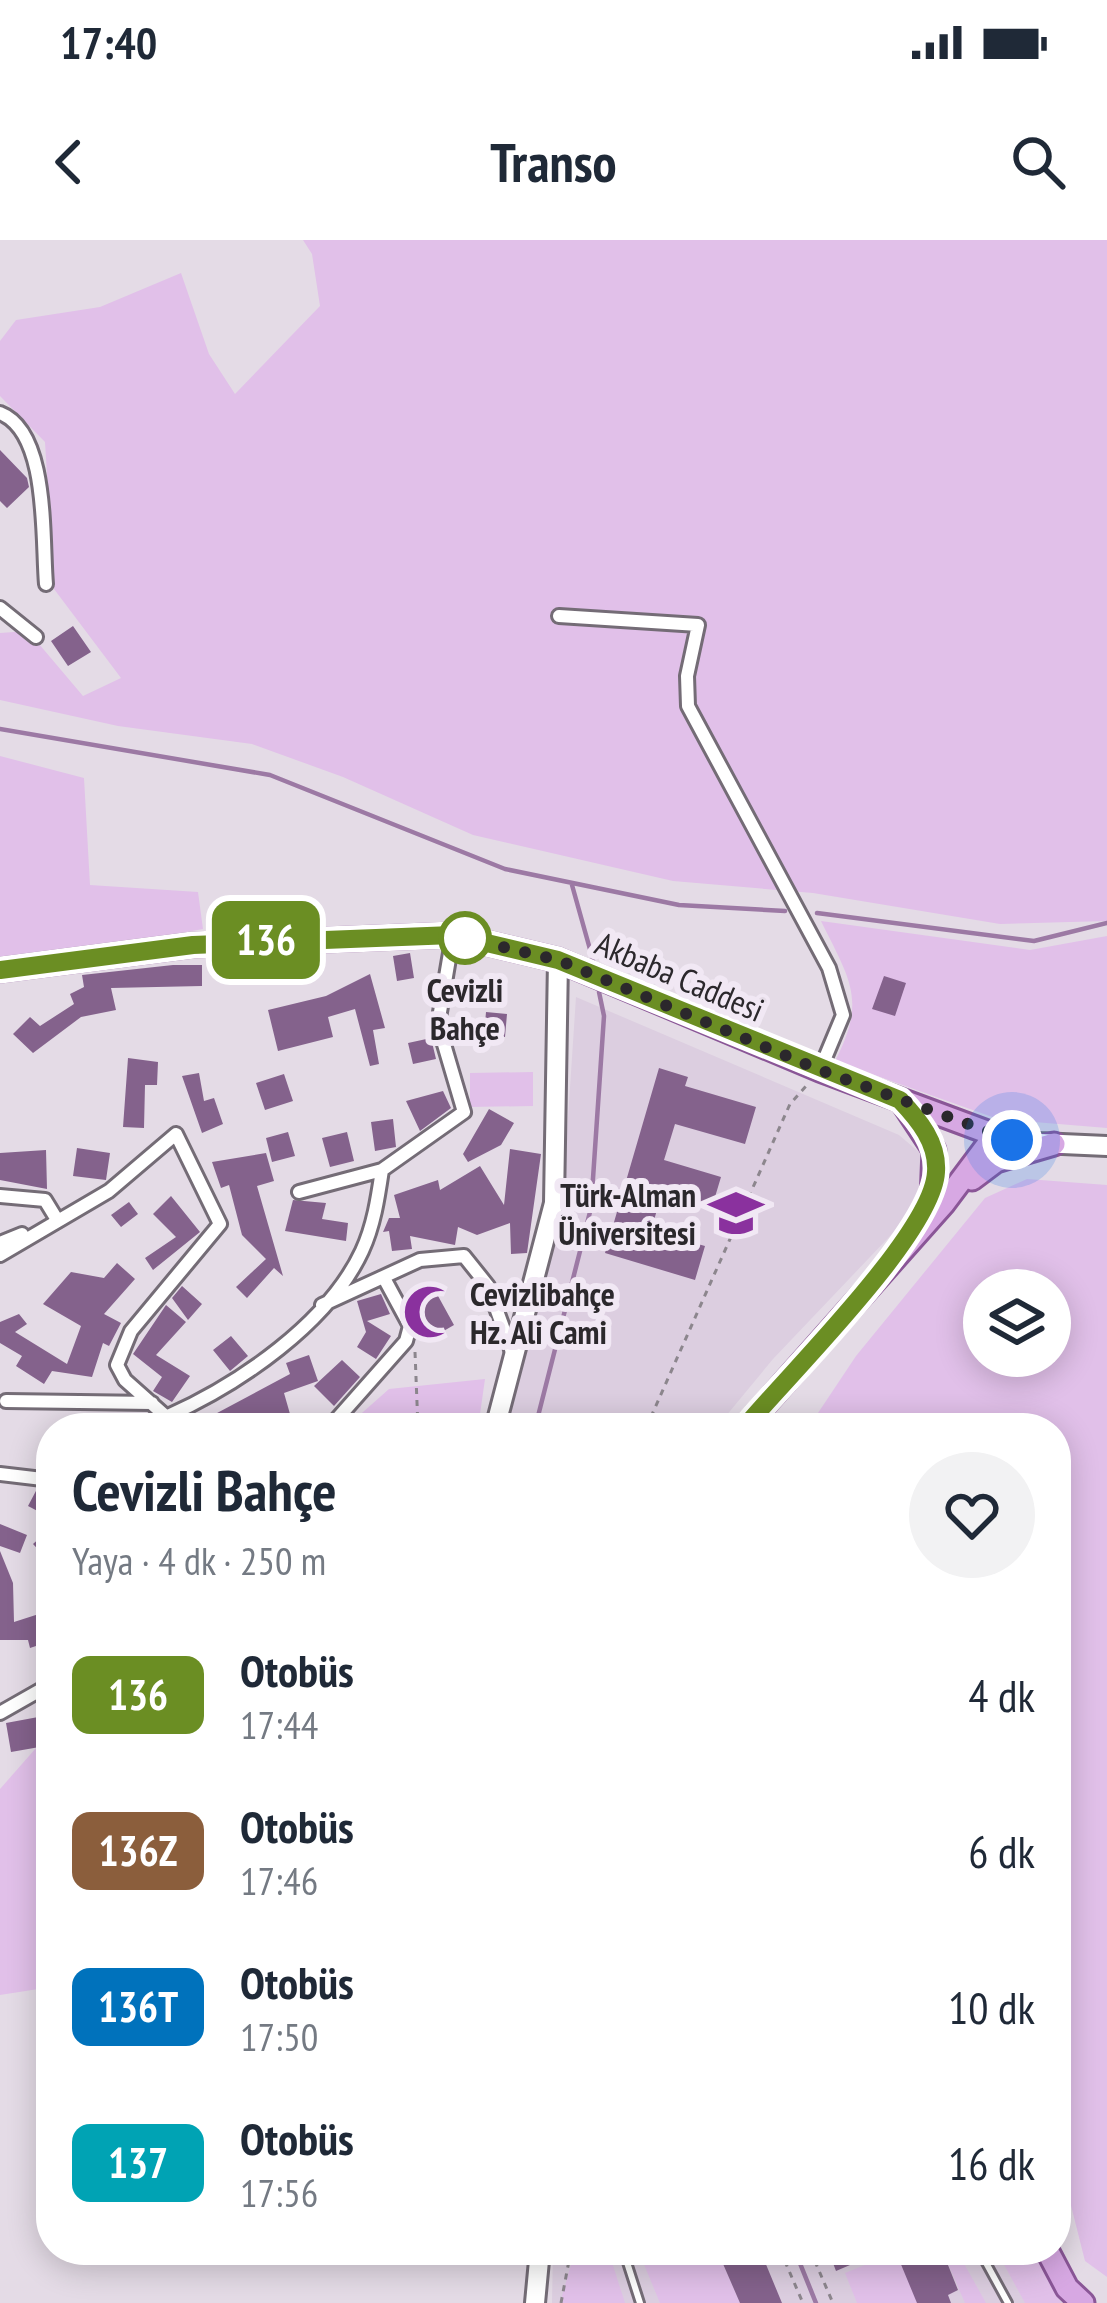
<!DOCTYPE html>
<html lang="tr">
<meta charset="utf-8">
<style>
body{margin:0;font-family:"PT Sans Narrow",sans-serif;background:#f2f2f3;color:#1f2937;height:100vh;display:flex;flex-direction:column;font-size:45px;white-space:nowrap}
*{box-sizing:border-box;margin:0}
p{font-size:39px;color:#747a83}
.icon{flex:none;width:66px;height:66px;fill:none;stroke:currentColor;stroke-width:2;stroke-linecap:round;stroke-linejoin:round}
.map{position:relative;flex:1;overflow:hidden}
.details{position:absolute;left:36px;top:1173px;width:1035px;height:852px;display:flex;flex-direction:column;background:#fff;border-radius:48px;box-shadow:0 6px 30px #0003}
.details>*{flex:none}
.badge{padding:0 24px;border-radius:18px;font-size:42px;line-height:78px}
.tools{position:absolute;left:963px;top:1029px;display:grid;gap:24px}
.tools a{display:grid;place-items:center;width:108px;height:108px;border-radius:50%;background:#fff;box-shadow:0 6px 30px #0003;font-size:60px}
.you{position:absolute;width:60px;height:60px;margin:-30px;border:9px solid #fff;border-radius:50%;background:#1a73e8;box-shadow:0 0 0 18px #1a73e833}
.map>.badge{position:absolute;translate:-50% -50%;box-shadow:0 0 0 6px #fff}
.round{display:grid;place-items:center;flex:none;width:126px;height:126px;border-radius:63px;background:#f2f2f3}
.summary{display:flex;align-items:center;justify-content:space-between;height:204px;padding:0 36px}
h1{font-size:57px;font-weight:600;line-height:90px}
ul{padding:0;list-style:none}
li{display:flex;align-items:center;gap:36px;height:156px;padding:0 36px}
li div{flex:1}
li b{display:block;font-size:45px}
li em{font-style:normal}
li .badge{min-width:132px;font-weight:700;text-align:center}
.status{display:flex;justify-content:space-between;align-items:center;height:84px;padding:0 60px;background:#fff;direction:ltr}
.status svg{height:33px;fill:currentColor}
header{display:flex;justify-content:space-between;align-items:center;height:156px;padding:0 36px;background:#fff;font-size:54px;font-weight:600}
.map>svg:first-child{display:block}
</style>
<div class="status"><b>17:40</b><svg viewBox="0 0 49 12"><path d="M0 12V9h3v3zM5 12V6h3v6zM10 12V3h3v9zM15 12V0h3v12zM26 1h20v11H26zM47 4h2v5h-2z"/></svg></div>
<header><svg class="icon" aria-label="back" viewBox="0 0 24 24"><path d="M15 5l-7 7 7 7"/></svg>Transo<svg class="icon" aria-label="search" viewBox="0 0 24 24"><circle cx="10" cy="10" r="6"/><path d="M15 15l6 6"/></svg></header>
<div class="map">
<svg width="1107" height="2063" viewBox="0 0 1107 2063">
<rect width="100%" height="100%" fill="#e4dbe6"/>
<path fill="#dccee0" d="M576,757L899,895L927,919L925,951L909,976L773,1119L716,1188H507L562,969Z
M553,2010H1039L1069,2063H552Z"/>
<path fill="#e1c0e9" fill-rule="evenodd" d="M303,0H1107V681L1000,684L813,653L673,641L473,595L343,537L252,504L118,486L0,460V393L28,391L83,456L121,438L54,349L45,202L0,156V101L16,80L100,67L181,33L209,114L235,154L320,66L312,14Z
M0,516L84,538L90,645L198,652L203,689L55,716L0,720Z
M821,681L1030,710L1107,696V888L998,879L835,821C867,760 850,740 821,681Z
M533,832V866L470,867V833Z
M1027,939L1107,945V2037L1085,2021L1056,1906V1188H808L856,1116L985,958ZM984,1050H1050V1116H984Z
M485,1139L478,1188H345L389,1149Z
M51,1491V1747L0,1755V1549Z
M608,2010L625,2063H560L575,2011Z
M638,2010H717L740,2063H660Z
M942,2010H968L971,2015L962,2020L986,2063H965Z
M996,2010H1034L1061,2063H1025Z
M897,2012L921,2063H857L845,2033Z"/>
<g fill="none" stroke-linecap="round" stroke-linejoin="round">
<path stroke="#9c79a4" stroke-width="4.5" d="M0,489L270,535L505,629L679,665L785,671
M572,645L593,720
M817,673L1034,701L1107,683
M535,1188L591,968L604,776L599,752
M797,2016L816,2063"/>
</g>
<path fill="#84628c" d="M0,210L27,238L29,247L7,268L0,261Z
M73,386L91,412L68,426L51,401Z
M410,713L414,738L397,741L393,716Z
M173,725H202V746L111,748L116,770L81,777L33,813L13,794L30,777L40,786L74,764L70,754L84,747L82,735Z
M370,734L385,788L373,790L379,824L370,826L355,769L328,777L333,797L278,811L268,770L326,756Z
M884,736L906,743L895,776L872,769Z
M486,772L507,774L505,797L484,795Z
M431,798L436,819L413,824L408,803Z
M128,818L158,822L157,845H145L144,888L123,887Z
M659,828L688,837L685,846L756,867L745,904L675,884L664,920L721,937L712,967L662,952L651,991L705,1006L695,1040L605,1013Z
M199,833L204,861L214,858L223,884L202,893L182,836Z
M284,834L293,861L265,870L256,843Z
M443,851L451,868L420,891L406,861Z
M489,869L514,883L501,905L468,922L463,914Z
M393,879L396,907L375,911L371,882Z
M288,892L295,916L272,922L266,898Z
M347,892L354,921L330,927L322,898Z
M77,908L110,913L106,940L73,936Z
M510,909L541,914L527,1013L511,1014L510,983L477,995L458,987L455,1005L410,996L412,1009L392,1011L389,991L383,992L389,978H400L394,955L438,940L440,950L480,926L504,965Z
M46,910L47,949L0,940V913Z
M266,913L274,941L257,946L283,1036L274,1028L247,1058L236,1047L266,1019L242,995L229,945L221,948L212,922Z
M171,956L200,992L153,1030L145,1018L176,997L153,974Z
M293,960L326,963L322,979L348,983L346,1001L285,991Z
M129,962L138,974L121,987L111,975Z
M117,1023L135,1039L104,1074L121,1083L109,1106L103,1103L92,1137L52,1131L44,1144L16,1126L22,1116L0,1103V1082L19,1074L27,1084L15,1092L67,1124L81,1086L43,1064L71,1032L104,1038Z
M432,1045L454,1085L428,1100L407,1058Z
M182,1046L202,1064L188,1080L172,1058Z
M381,1054L390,1074L367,1081L391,1096L376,1119L357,1107L366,1092L357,1061Z
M166,1065L186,1082L156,1115L190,1136L172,1162L153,1151L162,1137L133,1114Z
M231,1096L248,1116L230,1131L213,1110Z
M309,1115L318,1141L284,1153L294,1188H269L268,1175L233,1188H189L290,1134L286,1123Z
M342,1120L360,1137L334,1166L314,1146Z
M37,1249L51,1253V1278L28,1266Z
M0,1284L27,1295L20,1313L0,1306Z
M51,1288V1323L33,1304Z
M0,1311L13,1343L14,1382L42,1373L51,1401L30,1408L28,1400H0Z
M49,1475L51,1505L11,1512L6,1483Z
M717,2010H760L782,2063H740Z
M828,2010H885L836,2031Z
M895,2010H942L958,2050L948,2055L951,2063H917Z"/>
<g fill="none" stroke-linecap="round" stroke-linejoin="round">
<defs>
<path id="lane" d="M623,2010L640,2063
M979,2010L1008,2063"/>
<path id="street" d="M0,173C49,192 42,298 46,344
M0,368L36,397
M559,376L698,385L687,436L688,466L829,728L843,775L820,830
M299,952L382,930L464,872L438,784L453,695
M0,956L45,960L56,978
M0,1003L22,994
M0,1015L109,951L176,894L220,984L131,1091L117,1125L125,1140L179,1188
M322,1065L420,1020L464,1016L488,1046L512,1112
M6,1161L152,1163
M168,1176C239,1144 328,1084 362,1011C374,985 378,957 382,930
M329,1188L406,1101L410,1086L384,1038
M0,1234L51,1240
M0,1473L51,1444
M48,1517H51"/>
<path id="secondary" d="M995,895L1040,903L1107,906
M495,1188L554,963L558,720
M535,2063L540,2010"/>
<path id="primary" d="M0,730L193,705L453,695L558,720L820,830L995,895L944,963L744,1188
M901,860L934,910L932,959
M972,939L996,921L1054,904
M1047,2010L1067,2048L1083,2063"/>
</defs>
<use href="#lane" stroke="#746c76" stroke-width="12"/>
<use href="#street" stroke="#746c76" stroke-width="18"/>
<use href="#secondary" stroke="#746c76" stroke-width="24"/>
<use href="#primary" stroke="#8a5697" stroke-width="27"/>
<path stroke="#8c868d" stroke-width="3" stroke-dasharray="6 6" stroke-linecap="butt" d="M415,1112L418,1188
M646,1188L790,864L807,845
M780,2010L803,2063
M810,2010L833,2063
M561,2063L571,2010"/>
<use href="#lane" stroke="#fff" stroke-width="6"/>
<use href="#street" stroke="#fff" stroke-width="12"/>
<use href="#secondary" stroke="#fff" stroke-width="18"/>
<use href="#primary" stroke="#d7a8e3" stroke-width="21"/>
</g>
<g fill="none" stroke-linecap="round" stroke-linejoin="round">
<defs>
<path id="line" d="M0,730L193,705L453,695L558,720L900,860C919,880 938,903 936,932C933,993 788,1135 744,1188"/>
</defs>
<use href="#line" stroke="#fff" stroke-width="27"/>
<use href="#line" stroke="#6b8e23" stroke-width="18"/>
<path stroke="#2b282c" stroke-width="12" stroke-dasharray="0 21.6" d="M465,698L453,695L558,720L820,830L1012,900"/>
</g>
<defs>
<symbol id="university-bare" viewBox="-9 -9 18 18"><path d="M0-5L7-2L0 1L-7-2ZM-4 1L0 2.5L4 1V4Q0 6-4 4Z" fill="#8a319e" stroke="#f1e8f4" stroke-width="2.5" paint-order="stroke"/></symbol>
<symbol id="mosque-bare" viewBox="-9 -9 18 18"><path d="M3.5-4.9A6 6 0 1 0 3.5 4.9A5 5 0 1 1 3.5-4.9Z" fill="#8a319e" stroke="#f1e8f4" stroke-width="2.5" paint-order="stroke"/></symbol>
</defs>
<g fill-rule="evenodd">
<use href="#university-bare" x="698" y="935" width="76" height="76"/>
<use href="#mosque-bare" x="392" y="1034" width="76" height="76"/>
</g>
<circle fill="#fff" stroke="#6b8e23" stroke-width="6" cx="465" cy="698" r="24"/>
<g text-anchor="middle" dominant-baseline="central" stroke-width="12" stroke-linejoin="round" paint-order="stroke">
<g font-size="33" fill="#2b282c" stroke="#f1e8f4">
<text transform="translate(680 736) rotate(23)">Akbaba Caddesi</text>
</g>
<g font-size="33" font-weight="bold" fill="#2b282c" stroke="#f1e8f4">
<text x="465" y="749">Cevizli<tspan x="465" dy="38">Bahçe</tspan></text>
</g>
<g font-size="33" font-weight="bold" fill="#2b282c" stroke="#f1e8f4" text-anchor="end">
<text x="696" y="954">Türk-Alman<tspan x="696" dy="38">Üniversitesi</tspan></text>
<text x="470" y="1053" text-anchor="start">Cevizlibahçe<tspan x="470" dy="38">Hz. Ali Cami</tspan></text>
</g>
</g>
</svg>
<div class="tools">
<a><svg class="icon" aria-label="layers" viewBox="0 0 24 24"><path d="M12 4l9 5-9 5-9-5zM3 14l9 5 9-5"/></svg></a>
</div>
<div class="you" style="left:1012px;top:900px"></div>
<b class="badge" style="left:266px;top:700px;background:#6b8e23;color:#fff">136</b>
<section class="details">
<div class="summary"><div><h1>Cevizli Bahçe</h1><p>Yaya · 4 dk · 250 m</p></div><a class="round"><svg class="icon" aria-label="heart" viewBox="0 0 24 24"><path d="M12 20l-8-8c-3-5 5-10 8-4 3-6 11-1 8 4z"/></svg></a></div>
<ul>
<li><span class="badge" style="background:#6b8e23;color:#fff">136</span><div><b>Otobüs</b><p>17:44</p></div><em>4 dk</em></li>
<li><span class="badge" style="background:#8b5e3c;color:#fff">136Z</span><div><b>Otobüs</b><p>17:46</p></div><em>6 dk</em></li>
<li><span class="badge" style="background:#0072bc;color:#fff">136T</span><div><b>Otobüs</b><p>17:50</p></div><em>10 dk</em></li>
<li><span class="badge" style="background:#00a3b4;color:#fff">137</span><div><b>Otobüs</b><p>17:56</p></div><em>16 dk</em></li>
</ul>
</section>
</div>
